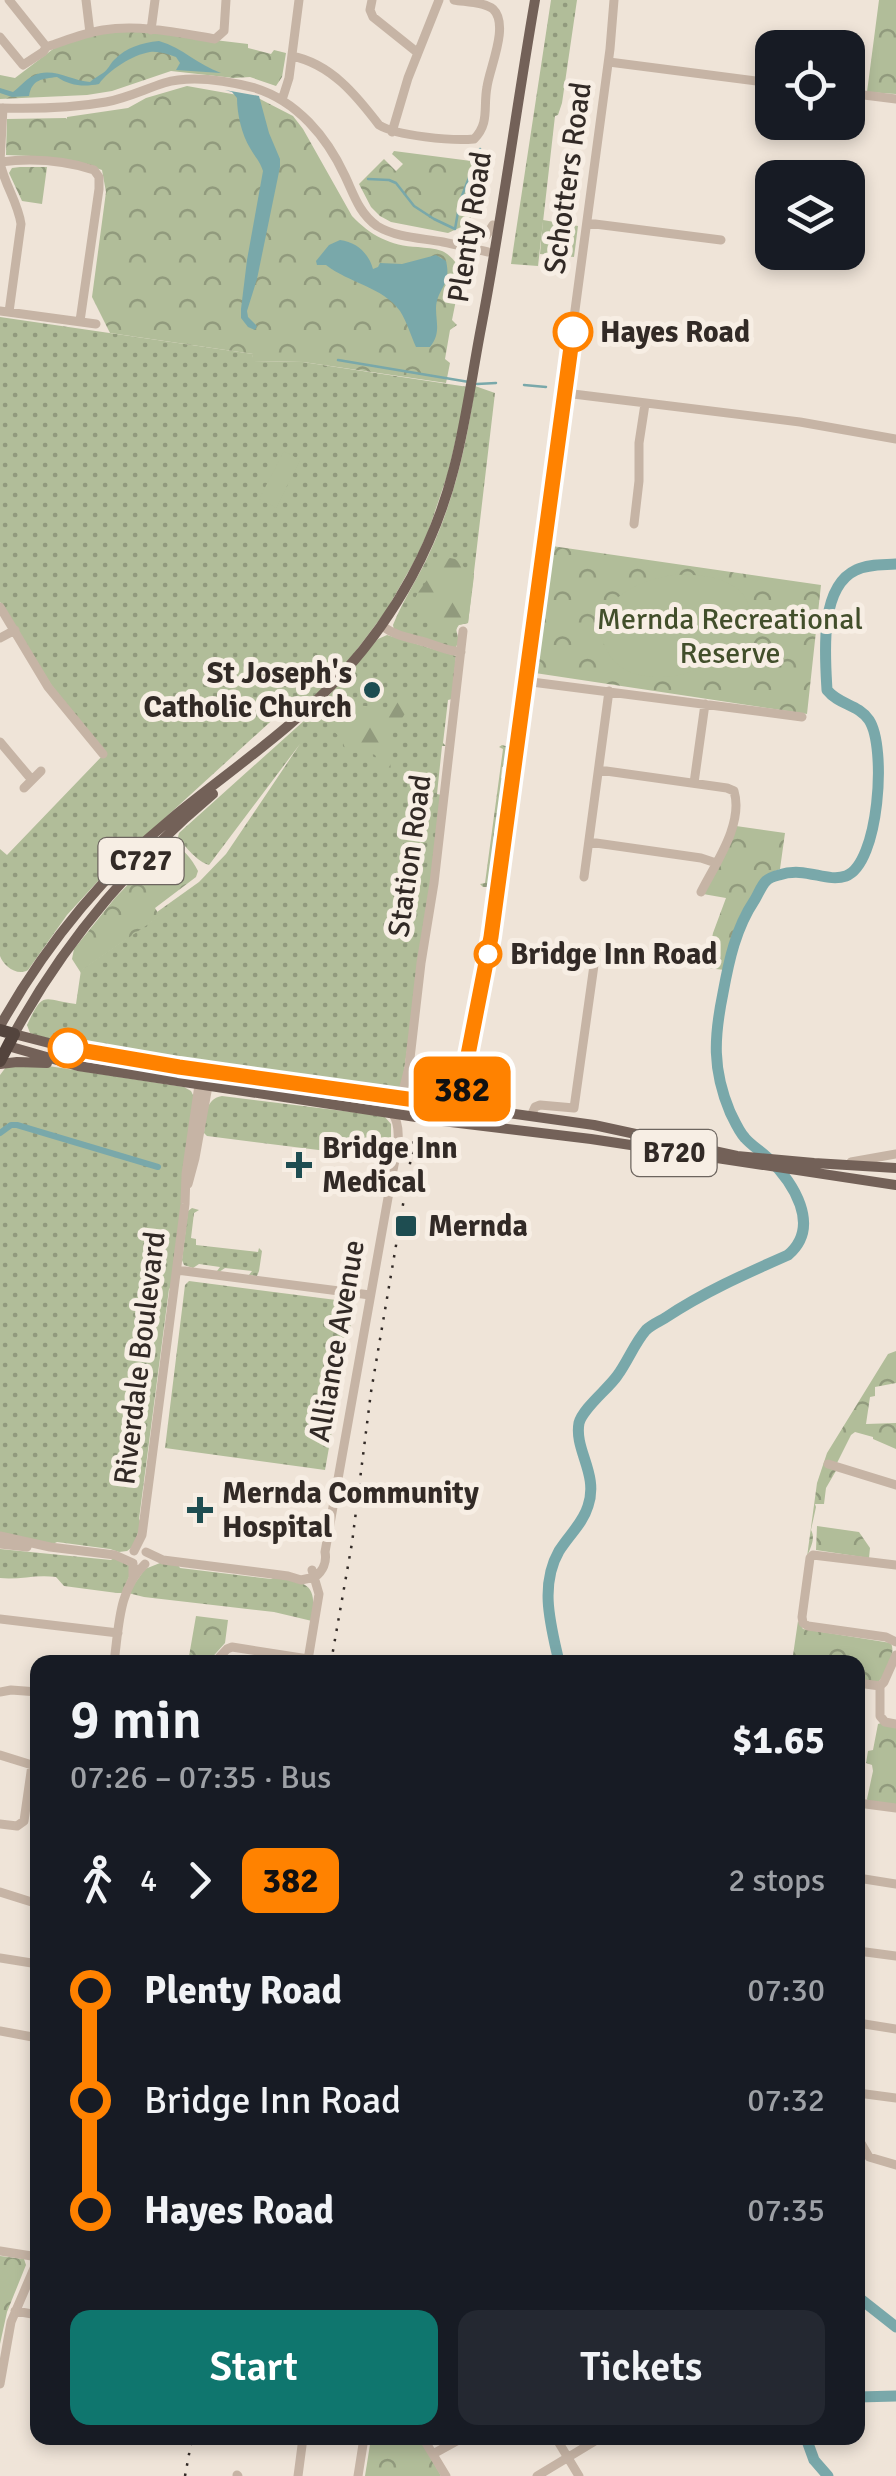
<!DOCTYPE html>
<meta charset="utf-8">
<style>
body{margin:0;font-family:Signika,sans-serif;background:#242831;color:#f1f3f6;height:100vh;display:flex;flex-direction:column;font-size:38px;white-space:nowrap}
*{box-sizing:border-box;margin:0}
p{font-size:32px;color:#9ea1a6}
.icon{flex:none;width:55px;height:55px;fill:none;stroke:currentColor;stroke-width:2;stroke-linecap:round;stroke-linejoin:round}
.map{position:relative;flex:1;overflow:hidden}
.sheet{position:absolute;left:30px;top:1655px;width:835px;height:790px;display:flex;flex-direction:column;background:#171b24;border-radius:20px;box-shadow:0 5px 15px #0003}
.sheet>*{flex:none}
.badge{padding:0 20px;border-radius:15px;font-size:35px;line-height:65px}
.buttons{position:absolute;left:755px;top:30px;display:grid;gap:20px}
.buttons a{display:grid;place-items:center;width:110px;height:110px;border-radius:20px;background:#171b24;box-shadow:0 5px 15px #0003;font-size:50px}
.map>.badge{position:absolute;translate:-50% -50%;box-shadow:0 0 0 5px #fff}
.legs{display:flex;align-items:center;gap:15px;height:110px;padding:0 40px;font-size:32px}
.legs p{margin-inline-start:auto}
.overview{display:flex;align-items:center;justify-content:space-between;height:170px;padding:0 40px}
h1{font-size:55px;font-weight:600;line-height:75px}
.primary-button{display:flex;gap:20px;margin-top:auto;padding:20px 40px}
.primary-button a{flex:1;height:115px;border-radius:20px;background:#0f766e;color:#fff;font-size:40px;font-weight:600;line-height:115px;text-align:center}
.primary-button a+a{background:#242831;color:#f1f3f6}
ul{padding:0 40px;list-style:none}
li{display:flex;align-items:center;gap:35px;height:110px;font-size:38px}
li i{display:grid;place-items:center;width:15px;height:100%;margin:0 12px;background:currentColor}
li i::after{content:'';width:25px;height:25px;margin:-12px;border:8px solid;border-radius:50%;background:#171b24}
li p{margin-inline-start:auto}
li:first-child i{background:linear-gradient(#0000 50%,currentColor 0)}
li:last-child i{background:linear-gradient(currentColor 50%,#0000 0)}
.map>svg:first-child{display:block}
</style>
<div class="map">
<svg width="896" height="2476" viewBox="0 0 896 2476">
<defs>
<pattern id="grass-dots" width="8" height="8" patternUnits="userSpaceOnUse" patternTransform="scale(2.5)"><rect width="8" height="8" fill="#b1bd99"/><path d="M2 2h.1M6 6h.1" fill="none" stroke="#919a7d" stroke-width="1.8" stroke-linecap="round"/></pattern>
<pattern id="forest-firs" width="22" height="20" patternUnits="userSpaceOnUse" patternTransform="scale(2.5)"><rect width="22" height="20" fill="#b1bd99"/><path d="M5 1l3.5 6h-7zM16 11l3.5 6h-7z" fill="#919a7d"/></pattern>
<pattern id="park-crowns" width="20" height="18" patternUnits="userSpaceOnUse" patternTransform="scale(2.5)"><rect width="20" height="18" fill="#b1bd99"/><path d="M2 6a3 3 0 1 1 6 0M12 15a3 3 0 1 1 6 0" fill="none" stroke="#919a7d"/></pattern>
</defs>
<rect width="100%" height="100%" fill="#efe4d8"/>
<path fill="url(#grass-dots)" d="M551,0H577L562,103L558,115L555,116L538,266L511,264Z
M0,317L253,354L252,361L303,362L468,387L448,473L428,532L415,560L386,611L343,668L311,700L283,712L269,723L109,869L67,915L28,970C17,977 3,965 0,956V849L7,855L105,753L52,686L0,602Z
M475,386L495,393L468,623L459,625L456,629L459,641L455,649L394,630L393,625C403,600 418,578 429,554C454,501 467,443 475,386Z
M387,635L456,656L452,699L448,700L443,743L446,746H442L437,794L441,795L429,898L402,1085L396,1093L81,1047C65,1039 47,1040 30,1033L27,1025C44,989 43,1000 76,1004L81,970L159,916L157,912L199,882L226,854L300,744L209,865C198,862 185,847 178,837L179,833L316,710L378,639Z
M502,745L513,748L507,767H502L501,778L506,779L507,795L494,887H483L480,884L485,883L503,749L499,747Z
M42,1065L184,1087L191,1091L194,1097L174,1273L172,1286L169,1289L139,1519L141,1523L134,1546L127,1551L119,1552L110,1549L57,1542L53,1544L0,1534V1075L6,1067Z
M222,1096L384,1116L391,1124V1155L383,1158L207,1136L204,1133C206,1118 204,1099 222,1096Z
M192,1208L199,1210L194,1213L191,1238L196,1239V1245L258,1252L259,1248L262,1251L259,1271L257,1276L249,1275L252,1271L225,1268L219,1272L217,1271L220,1267L199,1264L193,1268L184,1265L182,1260L188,1211Z
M189,1281L344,1301L354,1307L325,1470L165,1448L185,1285Z
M0,1549L111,1560L114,1558L130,1566L129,1577L122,1593H117L64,1586L56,1577C36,1574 20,1580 0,1578Z
M160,1563L178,1565L180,1568L271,1579L275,1577C309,1584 317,1583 312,1621L274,1612L144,1597L128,1593L145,1569Z"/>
<path fill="url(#forest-firs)" d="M450,558L455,559L474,576L468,623L458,625L456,631C447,630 441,627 433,623C405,611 411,602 427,580C434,571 439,563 450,558Z
M400,693L408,694L412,701C406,716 393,726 390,743L399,745L401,749L399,752H393L389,756L392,776L388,779L375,755L367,752L347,753L341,738L328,726L325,717L333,703L387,708Z"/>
<path fill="url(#park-crowns)" d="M879,0H896V94L867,92Z
M131,30L248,44V48L271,54L274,50L286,53L282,77L276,86L250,77L234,78L171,71L112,91L87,95L0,99V75L15,78L57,46L95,34Z
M187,86L260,99L293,116L303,129L352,216C370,235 390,246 418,247C426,248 434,248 442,251C452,255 458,267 466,274L462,295L456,300L452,320L457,325L450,330L445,359L450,363L446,383L303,362L251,361L253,354L110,333L92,297L106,192L102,170C70,158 40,156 6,155L7,119L66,118L67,119V117L128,108L146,98Z
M394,151L479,162L470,223L448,233L391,222L380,216L371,207L359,184L384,159L396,171L403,164L392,154Z
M20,167H47L42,204L22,201L9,173L12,168Z
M543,220L578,226L574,257L540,254Z
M552,546L821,585L807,714L535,673Z
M736,826L785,833L780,869C761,876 764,882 753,896C731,923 734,939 725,970L706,968L713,933L726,898L703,894Z
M170,841C182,847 192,859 198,871L196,877L155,908L160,916L82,970L81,973L72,959L74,949L115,898Z
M896,1351V1383L875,1387V1396L870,1397L866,1424L896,1423V1449L873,1439V1437L855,1432L851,1435L837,1463V1469L826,1488L824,1504H815L816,1507L811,1530C816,1539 810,1548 807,1557L817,1483L827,1453L888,1354Z
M817,1526L859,1532L870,1548L869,1558L816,1550Z
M196,1616L228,1620L225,1643L208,1662H188Z
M798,1621L803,1629L891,1643C896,1654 887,1675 878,1682L858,1680V1662H792Z
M881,1723L896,1727V1805L868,1801L867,1799L873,1771L872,1765L866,1763L868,1751L873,1750L878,1724Z
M0,2256L24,2259L26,2265L7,2312L0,2344Z
M371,2438H420L441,2476H365Z"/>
<path fill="#b1bd99" d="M284,451L300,460L276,508L259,499Z
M673,575C693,574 716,575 733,586C740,590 745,596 748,604C761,634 731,656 706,666C692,672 678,677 662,677C636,677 616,671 605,647C601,637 599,626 603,617C614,591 648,579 673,575Z"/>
<path fill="#79a8aa" d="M159,41C183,48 198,65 221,73L176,70L180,63L176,57C167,54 158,51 150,52C132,55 109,70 99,84C84,87 70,86 57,77C42,79 32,79 29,96L12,97L0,93V88L13,92C20,87 26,79 33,76C52,66 71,81 90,82C94,78 99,76 103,73C108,70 110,64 114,60C127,47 141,43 159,41Z
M225,90L259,96L269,133L280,159V167L257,279L247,311L248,317L257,326L255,330L248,327L241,318V309L247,260L263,171C260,161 255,157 250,148C242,135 237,114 237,98L232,92Z
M340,240C357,242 369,254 373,269L378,267L380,263L402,264L436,255L446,261C452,286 437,287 436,308C436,323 441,333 430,347H416C411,336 407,322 400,311C383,287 349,283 326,265H317L316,261L329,245Z"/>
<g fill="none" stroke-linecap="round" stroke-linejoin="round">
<path stroke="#79a8aa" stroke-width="2.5" d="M368,179L389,180L396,183L414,206L434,219L455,229L460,201L480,149
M338,360L469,382
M477,384L496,383
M524,385L546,387"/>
<path stroke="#79a8aa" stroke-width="6" d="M0,1133L11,1125H17L158,1167"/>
<path stroke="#79a8aa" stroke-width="11" d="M559,1662C551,1626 539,1586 559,1551C569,1535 583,1523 588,1506C599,1474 574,1450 579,1423C583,1408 608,1389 617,1376C628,1361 634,1344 646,1330C651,1325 658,1322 665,1318C704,1292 745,1274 788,1255C822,1226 793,1182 768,1158C761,1151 752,1146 745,1138C739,1132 734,1120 730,1112C712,1069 714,1037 723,993C729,960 736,928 754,901C758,895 761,886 766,881C769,878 775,876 779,875C806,866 826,883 846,876C879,864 887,747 869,720C858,704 839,705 827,690C825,655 819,587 856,570C868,564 883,565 896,564
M858,2297L896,2327
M858,2397L896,2396
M806,2438L814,2460L828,2476"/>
<path stroke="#c6b4a5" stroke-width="9" d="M9,0L45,45L49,46C67,40 84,33 103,30C140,24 179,33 215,39L224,31L226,0
M86,0L90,33
M372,0L370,10L373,17L418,53
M151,30L155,0
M0,37L23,65L43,52L47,46
M292,56C331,64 356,95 379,125C397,136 452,141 474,139C490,123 483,107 487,87C489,69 510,25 493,9C484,2 464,2 454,0
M609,62L772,83
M848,93L896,99
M282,100L289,78L299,0
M0,108C35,109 72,108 106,102C127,98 145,89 164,83C191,75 228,81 255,88C297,101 327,137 345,176C354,195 359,213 377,226C397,238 422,238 443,242C458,245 473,249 488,252
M392,132L408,78L439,0
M0,162C32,158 63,160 94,170L99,177V189L80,321
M0,162C4,184 18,202 21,224L9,312
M0,162L3,108
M587,223L721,240
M460,243L486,236L493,225
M0,311L96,324
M565,393L800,422L896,439
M634,524L639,481V443L645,404
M0,607L48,687L103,754
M382,626C399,638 410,637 428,643C440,647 448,651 461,652
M0,638L15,630
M524,681L802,717
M0,742L32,780
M599,770L727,788L734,791C744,824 715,864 701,892
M694,783L705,704
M24,788L41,771
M589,842L701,858L716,863
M584,877L609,691
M392,1096L403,1091L409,1067L421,963L434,883L463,631
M459,1106L491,937L610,49L614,0
M466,1107L474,1054
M531,1116L535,1107L540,1105L574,1108L596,951
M851,1162L896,1154
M188,1184L195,1158L208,1086
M177,1270L370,1295
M828,1464L896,1485
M0,1536L50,1547L115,1555L133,1563V1577
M0,1544L27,1547
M134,1551L142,1535L145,1512L185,1204L186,1174L199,1085
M146,1552L163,1560L288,1576L301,1580L315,1577
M896,1565L813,1555L810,1558L802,1617L803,1623L808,1626L886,1637L896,1642
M315,1577C323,1571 327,1562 325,1552L391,1181C394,1160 405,1130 392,1113
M0,1619L118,1633
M896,1655L884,1682L880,1686V1716L885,1722L896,1724
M308,1660L319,1594L312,1570
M114,1662C119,1628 118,1589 145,1564
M215,1662L227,1649L232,1647L308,1659
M858,1683L880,1686
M0,1692L11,1690L38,1692
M0,1755L32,1765
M858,1803L896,1808
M0,1824L17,1826L24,1821L32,1765
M858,1878L896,1884
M0,1892L38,1904
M858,1951L896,1956
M0,1958L38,1964
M858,2023L896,2029
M0,2031L38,2038
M858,2093L896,2098
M858,2138L869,2157L896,2165
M0,2251L38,2257
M15,2311L38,2315
M0,2384L11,2322L38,2259
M423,2438L446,2476
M556,2438L579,2476
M433,2454L462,2438
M237,2475L238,2476
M298,2476L303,2438
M358,2476L364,2438
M537,2476L600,2438"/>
<path stroke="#736158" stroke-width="10" d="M213,794C132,862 65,941 14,1034L92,1054L419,1100
M0,1026C45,946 100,877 172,818C230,770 293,729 344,672C396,615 435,544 454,468C466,422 472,375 481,328C502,219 516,109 535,0
M8,1046L78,1066L416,1117
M0,1064L17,1062L47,1063
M437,1103L594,1125L737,1156L814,1163L896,1168
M434,1120L591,1139L896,1185"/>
<path stroke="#53443d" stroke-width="12" d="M0,1030L14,1034L0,1061"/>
<path stroke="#322a26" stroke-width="2.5" stroke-dasharray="2.5 8" stroke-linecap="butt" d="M331,1662L352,1543L371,1392L414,1140
M185,2476L192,2438"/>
</g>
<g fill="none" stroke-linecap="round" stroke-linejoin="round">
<defs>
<path id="line-1" d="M68,1048L179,1067L458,1106L491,937L573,332"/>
</defs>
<use href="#line-1" stroke="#fff" stroke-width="22"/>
<use href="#line-1" stroke="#ff8200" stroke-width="15"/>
</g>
<g fill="#fff" stroke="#ff8200" stroke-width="5">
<circle cx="573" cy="332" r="18"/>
<circle cx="488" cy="954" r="12"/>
<circle cx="68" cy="1048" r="18"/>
</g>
<g fill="#1e4d51" stroke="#f7eee4" stroke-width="4">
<circle cx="372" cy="690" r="10"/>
<path d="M294 1150h10v10h10v10h-10v10h-10v-10h-10v-10h10z"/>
<rect x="394" y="1214" width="24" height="24" rx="5"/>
<path d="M195 1495h10v10h10v10h-10v10h-10v-10h-10v-10h10z"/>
</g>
<g text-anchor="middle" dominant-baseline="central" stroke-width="10" stroke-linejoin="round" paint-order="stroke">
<g fill="#f7eee4" stroke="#6d655f" stroke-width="2.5">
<rect x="98.5" y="838" width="85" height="46" rx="8"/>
<rect x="631.5" y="1130" width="85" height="46" rx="8"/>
</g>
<g font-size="28" font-weight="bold" fill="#322a26">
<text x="141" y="861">C727</text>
<text x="674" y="1153">B720</text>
</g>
<g font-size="30" fill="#322a26" stroke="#f7eee4">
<text transform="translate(568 178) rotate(-82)">Schotters Road</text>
<text transform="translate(470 227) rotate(-81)">Plenty Road</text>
<text transform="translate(410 856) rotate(-82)">Station Road</text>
<text transform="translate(337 1341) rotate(-80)">Alliance Avenue</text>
<text transform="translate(140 1358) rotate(-83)">Riverdale Boulevard</text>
</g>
<g font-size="30" font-weight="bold" fill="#322a26" stroke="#f7eee4" text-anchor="start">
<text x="600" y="332">Hayes Road</text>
<text x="510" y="954">Bridge Inn Road</text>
</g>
<g font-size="30" fill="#424f2b" stroke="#f7eee4">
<text x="730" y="619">Mernda Recreational<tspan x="730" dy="34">Reserve</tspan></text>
</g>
<g font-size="30" font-weight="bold" fill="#322a26" stroke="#f7eee4" text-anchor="start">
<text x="352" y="673" text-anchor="end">St Joseph's<tspan x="352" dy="34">Catholic Church</tspan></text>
<text x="322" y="1148">Bridge Inn<tspan x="322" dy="34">Medical</tspan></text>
<text x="428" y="1226">Mernda</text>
<text x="222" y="1493">Mernda Community<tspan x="222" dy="34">Hospital</tspan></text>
</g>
</g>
</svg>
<div class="buttons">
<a><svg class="icon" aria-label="locate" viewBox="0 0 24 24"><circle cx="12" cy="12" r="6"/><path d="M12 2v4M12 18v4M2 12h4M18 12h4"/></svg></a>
<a><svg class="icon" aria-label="layers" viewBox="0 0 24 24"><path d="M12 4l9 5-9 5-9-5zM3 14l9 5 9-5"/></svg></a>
</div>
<b class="badge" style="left:462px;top:1089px;background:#ff8200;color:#111">382</b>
<section class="sheet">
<div class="overview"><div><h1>9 min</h1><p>07:26 – 07:35 · Bus</p></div><b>$1.65</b></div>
<div class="legs"><svg class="icon" aria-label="walk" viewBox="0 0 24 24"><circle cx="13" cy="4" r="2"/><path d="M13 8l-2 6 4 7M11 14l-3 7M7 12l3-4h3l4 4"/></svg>4<svg class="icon" aria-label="forward" viewBox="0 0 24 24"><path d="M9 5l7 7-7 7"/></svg><b class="badge" style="background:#ff8200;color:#111">382</b><p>2 stops</p></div>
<ul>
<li><i style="color:#ff8200"></i><b>Plenty Road</b><p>07:30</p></li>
<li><i style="color:#ff8200"></i><span>Bridge Inn Road</span><p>07:32</p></li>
<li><i style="color:#ff8200"></i><b>Hayes Road</b><p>07:35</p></li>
</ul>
<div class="primary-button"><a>Start</a><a>Tickets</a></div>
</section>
</div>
